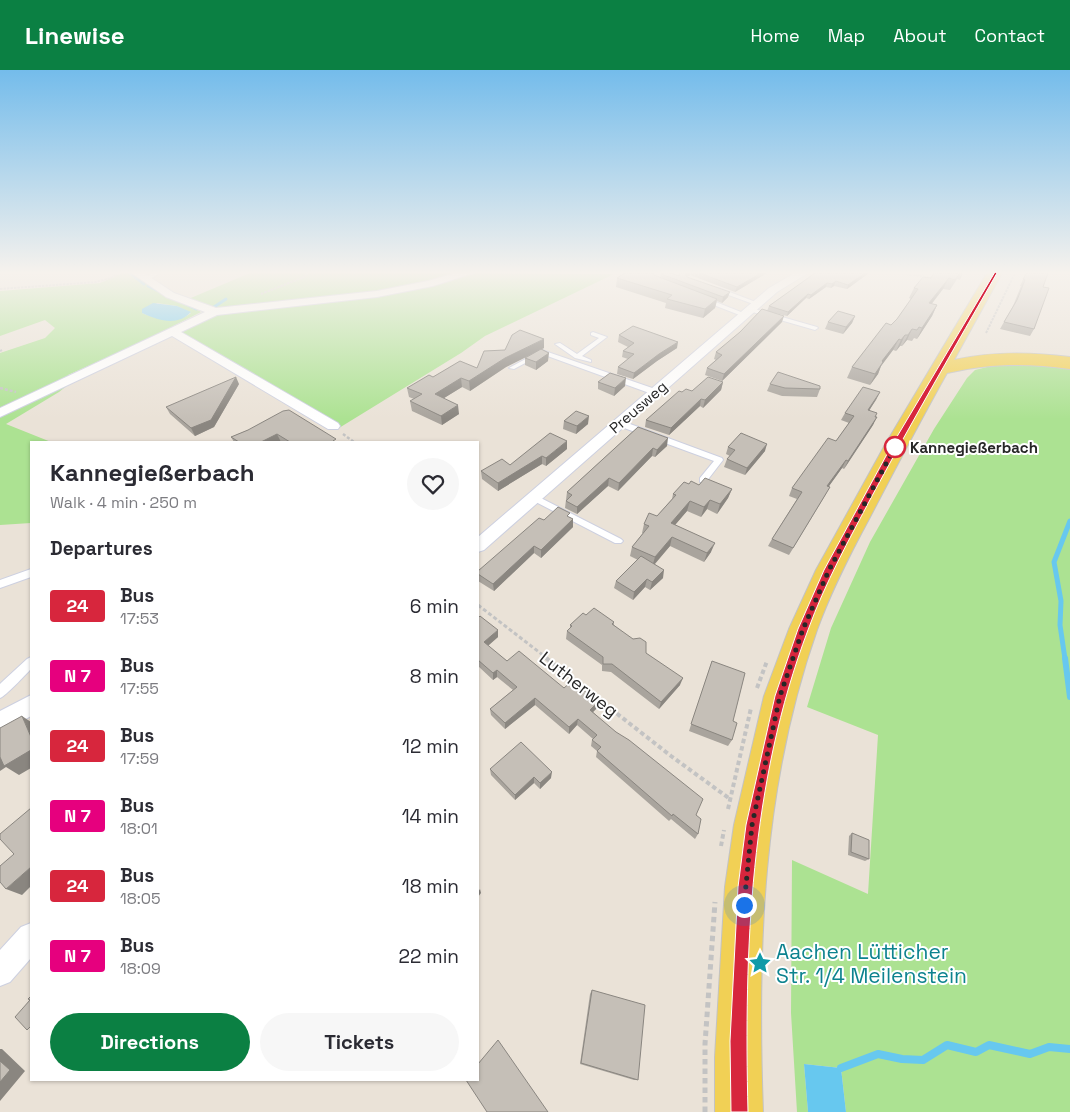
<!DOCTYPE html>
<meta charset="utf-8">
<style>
body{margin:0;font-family:"Space Grotesk",sans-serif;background:#f7f7f7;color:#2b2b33;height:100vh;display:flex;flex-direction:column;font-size:19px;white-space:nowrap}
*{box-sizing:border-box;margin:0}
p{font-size:16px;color:#7c7c81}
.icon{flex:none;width:28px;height:28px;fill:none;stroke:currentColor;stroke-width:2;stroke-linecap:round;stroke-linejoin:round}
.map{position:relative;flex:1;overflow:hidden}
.details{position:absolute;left:30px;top:371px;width:449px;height:640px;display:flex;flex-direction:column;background:#fff;border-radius:0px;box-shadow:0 1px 4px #0004}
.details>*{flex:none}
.badge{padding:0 10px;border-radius:4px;font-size:18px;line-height:32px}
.you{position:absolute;width:25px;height:25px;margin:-12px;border:4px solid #fff;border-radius:50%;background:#1a73e8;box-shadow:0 0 0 8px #1a73e833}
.map>.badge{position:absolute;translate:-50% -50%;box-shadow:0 0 0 2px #fff}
h2{padding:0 20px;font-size:19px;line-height:45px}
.round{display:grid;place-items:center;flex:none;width:52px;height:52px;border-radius:26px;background:#f7f7f7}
.headline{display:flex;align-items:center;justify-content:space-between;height:85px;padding:0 20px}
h1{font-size:24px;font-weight:700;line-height:38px}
.cta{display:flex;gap:10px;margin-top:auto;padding:10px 20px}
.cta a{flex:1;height:58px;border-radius:30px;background:#0b8043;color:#fff;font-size:20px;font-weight:700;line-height:58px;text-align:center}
.cta a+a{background:#f7f7f7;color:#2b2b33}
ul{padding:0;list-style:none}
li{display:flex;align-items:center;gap:15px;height:70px;padding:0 20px}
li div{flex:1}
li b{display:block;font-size:19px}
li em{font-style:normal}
li .badge{min-width:55px;font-weight:700;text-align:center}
header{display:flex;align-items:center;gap:30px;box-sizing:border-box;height:70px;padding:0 25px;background:#0b8043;color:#fff}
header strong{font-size:24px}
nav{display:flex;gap:28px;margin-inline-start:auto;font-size:18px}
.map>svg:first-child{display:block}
</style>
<header>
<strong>Linewise</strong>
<nav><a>Home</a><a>Map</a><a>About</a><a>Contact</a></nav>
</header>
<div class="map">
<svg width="1070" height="1042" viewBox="0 0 1070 1042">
<rect width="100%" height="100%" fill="#eae2d7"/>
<path fill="#ace292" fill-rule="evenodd" d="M122,203H133L201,242L144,271L68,305L74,310L59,322L6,354L51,372H31V453L0,455V283L45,268L55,258L45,250L0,266V221L100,213ZM157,233L177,236L191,243C176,254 159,250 142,243Z
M250,203H462L388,221L215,239L186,230Z
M474,203L614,204L485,266L461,283L339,358L178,261L218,242L431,214Z
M1003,293L1029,294L1070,299V1042H846L841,998L804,994L808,1042H797L791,943L792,790L868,824L878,665L807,637L831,558L870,472L934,359L967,308L975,300Z"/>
<path fill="#67c8ef" d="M153,233L177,236L191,242C177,257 158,250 142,243V239Z
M804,994L841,998L846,1042H808Z"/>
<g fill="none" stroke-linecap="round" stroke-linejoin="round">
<path stroke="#67c8ef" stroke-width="3" d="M130,203L144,214
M148,216L196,239
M214,237L226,229"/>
<path stroke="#67c8ef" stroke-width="5" d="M1065,589L1060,555L1061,531L1054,492L1070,451"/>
<path stroke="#67c8ef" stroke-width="6" d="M1065,588L1070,627"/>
<path stroke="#67c8ef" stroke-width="8" d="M841,998L878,984L902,989L923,990L947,975L976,982L989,975L1030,984L1049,977L1070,979"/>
<defs>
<path id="service" d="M153,203H160L148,210H144V208Z
M715,218H719L761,234L756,235L715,220Z
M703,227L746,244L747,245L742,246L701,230L700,229Z
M751,238L817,257L818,258L815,260L749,241L748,240Z
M593,262L607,267L582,286L591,290V292L575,288L555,274L560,273L577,284L599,268L591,265V263Z
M542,280L658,320L659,322L652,324L542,284L514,299L509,298Z
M616,351H622L722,388L723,390L706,412H700V408L714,391L616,355Z
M533,424L621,469L623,471L621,473H615L530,429L529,427L530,425Z
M31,499V507L0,518V510Z
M31,587V599C25,605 6,626 0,628V614L2,612L27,589Z"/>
<path id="minor" d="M132,203H144L174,223L216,238L377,221L428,211L456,203H473L433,216L377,227L217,245L181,262L338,353L340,356L338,359H328L172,266L0,347V338L205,242L166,227Z
M795,203H808L777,222L484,480L478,482V467L769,218Z
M31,625V646L0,663V641Z
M31,853V888L10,912L0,916V880L21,857Z"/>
<path id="primary" d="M987,203H1002L954,290C993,281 1031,282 1070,287V299C1028,293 989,293 947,303C920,351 895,399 870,447C850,484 831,521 817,560C762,716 757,879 763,1042H715V987L725,817L734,755L764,626L789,559L816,500L885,375Z"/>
</defs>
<use href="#service" stroke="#cdd0e0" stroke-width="2"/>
<use href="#minor" stroke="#cdd0e0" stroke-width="2"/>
<use href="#primary" stroke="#c3c3c3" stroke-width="2"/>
<path stroke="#c3c3c3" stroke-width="2" stroke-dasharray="2.5 1" stroke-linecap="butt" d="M906,204L932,208
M0,219L96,212L111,208L120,203
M261,224L304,207L308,203
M986,263L1015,203
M0,281L2,280"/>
<path stroke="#c3c3c3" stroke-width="2.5" stroke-dasharray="3 2" stroke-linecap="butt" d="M0,318L16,322
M343,364L354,372"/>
<path stroke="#c3c3c3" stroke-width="3" stroke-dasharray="4 2.5" stroke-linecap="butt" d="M478,535L548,589"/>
<path stroke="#c3c3c3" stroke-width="4" stroke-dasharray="4.5 3" stroke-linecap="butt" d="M546,588L671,686L730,729
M757,618L767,591
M728,739L751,638
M721,776L724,760"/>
<path stroke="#c3c3c3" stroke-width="5" stroke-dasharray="5.5 4" stroke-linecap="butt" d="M705,1042V974L715,832"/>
<use href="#service" fill="#fff" fill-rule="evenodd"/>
<use href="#minor" fill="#fff" fill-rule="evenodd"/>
<use href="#primary" fill="#f1d055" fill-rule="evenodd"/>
</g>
<path fill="#a9a49d" d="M679,203H767L735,222L690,205L687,207L728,227L722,233L717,231L715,238L703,248L665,238L666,233L616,217L617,208L654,205L660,208L661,204L679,206Z
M815,203H869L847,219L834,216L831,218L826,217L809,229L806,228L787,246L767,241L769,236Z
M934,203H963L960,210L957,209L950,220L943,219L931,234L937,235L932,246L917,269L914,268L912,271L907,270L902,276H900L896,281L893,280L881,296L878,304L870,315L847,308L852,297L897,249L911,229L909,228L914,218L931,208Z
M1026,203L1043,217L1034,259L1030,266L1000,259L1013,236L1021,216H1020Z
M855,246L852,253L843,264L825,259L828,252Z
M782,252L722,311L705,305L707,298L716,290L714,289L716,282Z
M619,265L677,278L657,291L633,309L617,304L618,297L628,289L622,287L623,281L628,277L618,272Z
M544,278L542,279L548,291L536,300L525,295V288L532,284L506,297L470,321L462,317L444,328L459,344L442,355L412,341L410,331L414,329L409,327L407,318L433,307L477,298L505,280Z
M598,312L625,316L614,326L598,319Z
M723,312L721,320L703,338L700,336L669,365L645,357L646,350L682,322L692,321Z
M239,314L214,357L195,366L170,344L166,337Z
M770,314L820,319L817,327L782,326L767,321Z
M880,322L869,341L876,347L873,355L844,399L842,398L829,416L826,424L789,485L768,476L772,469L797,429L789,426L792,418L836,371L849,353L841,350L845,343Z
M564,351L588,354L576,364L563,359Z
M638,357L667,376L655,387L652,386L618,421L608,416L577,444L565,438L567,422Z
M248,360L337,372H234L231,367Z
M728,377L765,381L745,405L724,397L727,389L730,386L726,384Z
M567,379L546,396L542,394L498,421L482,409L481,401L510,395Z
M689,414L732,419L728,428L717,444L707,439L701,447L687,441L675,455L711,482L704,492L670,476L655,494L663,508L650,520L645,517L633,530L614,518L616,511L638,490L630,486L632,477L643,463H642L644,454L657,446L672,429L673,424Z
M569,447L573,449V457L541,488L534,483L494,521L478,511V501L544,450Z
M586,545L614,552V555L646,583L680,615L659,639L611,602L602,601V595L566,569L567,561L570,558V555Z
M478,548L498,567L488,576L507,591L564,618L598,632L597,638L593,642L696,745L698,764L695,769L671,749L669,751L596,687L597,681L591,676L592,670L593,669L577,655L569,664L535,635L505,659L491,645L490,639L513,620L497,607L493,610L478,596Z
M712,591L733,651L732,670L728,676L689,661Z
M490,699L551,708L540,719L534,713L515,730L491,705Z
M852,763L869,789L865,791L848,785L849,766Z
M592,920L638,1010H634L580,994L590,924Z"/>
<path fill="#8a8680" d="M686,203H690V205L684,209L685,204Z
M761,203H767L735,222L737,217Z
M865,203H869L847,219L848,215Z
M949,208L943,219L924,244L929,233Z
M836,211L834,216L831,218L832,214Z
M827,213L826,217L809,229L811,225Z
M730,222L728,227L722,233L723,227Z
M808,224L806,228L787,246L788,242Z
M717,229L715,238L703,248L705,239Z
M937,235L932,246L917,269L922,258Z
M784,246L782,252L722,311L724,304Z
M855,246L852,253L843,264L846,257Z
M912,259L907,270L902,276L908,265Z
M905,265L900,276L896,281L901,270Z
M544,269V278L506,297L470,321L469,311L505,288Z
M899,269L893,280L881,296L878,304L870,315L882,291Z
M678,272L677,278L657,291L633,309L634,303L659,284Z
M549,283L548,291L536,300V292Z
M236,307L239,314L214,357L195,366L191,358Z
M461,308L462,317L436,333L435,324Z
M626,308L625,316L614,326L615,318Z
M723,312L721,320L703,338L705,330Z
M880,322L876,330L864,348L868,340Z
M701,329L700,336L669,365L671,358Z
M458,335L459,344L442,355L441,346Z
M589,346L588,354L576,364L577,356Z
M877,347L873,355L844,399L848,391Z
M277,364L281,372H261Z
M668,368L667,376L655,387L657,380Z
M567,371V379L546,396V388Z
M767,374L765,381L745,405L747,398Z
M653,378L652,386L618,421L619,413Z
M542,386V394L498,421V413Z
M846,390L842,398L824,423L827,416Z
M609,408L608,416L577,444V437Z
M732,419L728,428L717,444L720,434Z
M710,430L707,439L701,447L704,437Z
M690,431L687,441L669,462L671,453Z
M573,449V457L541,488V480Z
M672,467L670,476L652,497L655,487Z
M715,473L711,482L704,492L707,483Z
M534,476V483L494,521L493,514Z
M664,500L663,508L650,520L652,512Z
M647,509L645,517L633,530L634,522Z
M498,560V567L484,579V572Z
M497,600V607L493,610V603Z
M683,608L680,615L659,639L661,632Z
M535,628V635L505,659V653Z
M598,632L597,638L589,646L590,640Z
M22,646L31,652V667Z
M578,649L577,655L569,664V657Z
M31,680V698L19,705L6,697L0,701V684Z
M552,702L551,708L540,719V713Z
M534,707V713L515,730V725Z
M31,797V816L22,825L6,819Z
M480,819L481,823L478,827V822Z
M0,979H2L25,1001L0,1031Z"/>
<path fill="#c5bfb7" stroke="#8a8680" d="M625,203H653L654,205L717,229L705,239L667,229L672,225L617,208Z
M665,203H671L679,206V203H686L685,204L687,207L730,222L723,227L661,204Z
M699,203H761L737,217Z
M815,203H865L848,215L836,211L832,214L827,213L811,225L808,224L788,242L769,236Z
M934,203H960L955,210L949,208L929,233L937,235L922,258L919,257L917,260L912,259L908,265H905L901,270L899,269L882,291L883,292L875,304L852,297L886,253L891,255L897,249L918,219L914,218L923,207L931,208Z
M1027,203H1048L1043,217L1049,218L1034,259L1004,252L1017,230L1025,210L1023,209Z
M762,239L784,246L724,304L707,298L722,285L716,282L740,262Z
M838,241L855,246L846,257L828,252Z
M633,256L678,272L659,284L634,303L618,297L634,284L623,281L634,273L619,265Z
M520,260L544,269L505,288L469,311L461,308L435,324L458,335L441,346L410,331L422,324L407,318L429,305L433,307L460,291L477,298L484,281L505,280L512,265Z
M541,279L549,283L536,292L525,288Z
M778,302L820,316V319L785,318L770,314Z
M610,303L626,308L615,318L598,312Z
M236,307L211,350L191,358L166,337Z
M708,307L723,312L705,330L701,329L671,358L646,350L679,321L682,322L686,319L692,321Z
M863,317L880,322L868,340L877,343L875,347H877L848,391L846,390L827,416L830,417L793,478L772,469L802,422L792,418L828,368L836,371L854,346L845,343Z
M289,340L336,369L333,371L336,372H290L277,364L261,372H239L231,367L248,360L283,341Z
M576,341L589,346L577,356L564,351Z
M638,357L668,368L657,380L653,378L619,413L609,408L577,437L566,431L572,425L567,422Z
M550,363L567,371L546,388L542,386L498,413L481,401L502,389L510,395Z
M741,363L767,374L747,398L727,389L735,380L728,377Z
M705,408L732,419L720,434L710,430L704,437L690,431L671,453L715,473L707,483L672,467L655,487L632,477L649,456L644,454L649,443L657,446L676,425L673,424L684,412L689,414L691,411L699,415Z
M558,437L570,443L567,446L573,449L541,480L534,476L493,514L478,504V501L539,448L544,450Z
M641,486L664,500L652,512L647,509L634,522L616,511Z
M594,538L614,552L612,554L633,569L640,568L646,572V583L683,608L661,632L612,594H603V587L567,561L572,556L570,555L583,543L586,545Z
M480,546L498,560L484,572L507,591L519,581L564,618L572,611L598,632L590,640L616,662L629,670L703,729L696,745L701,749L698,764L673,744L672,746L597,681L601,677L592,670L597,665L578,649L569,657L535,628L505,653L490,639L517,617L497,600L493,603L478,590V548Z
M712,591L745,603L733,651L737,653L732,670L691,654Z
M22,646L31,667V680L4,696L0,687V658Z
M521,672L552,702L540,713L534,707L515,725L490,699Z
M31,738V797L6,819L0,812V796L14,784L0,769V764Z
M852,763L869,770V789L851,782Z
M592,920L645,935L638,1010L581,993Z
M31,926V956L27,960L15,947L30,930L28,929Z
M498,970L548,1042H487L466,1010H478V994Z
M0,991L10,1000L0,1012Z"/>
<linearGradient id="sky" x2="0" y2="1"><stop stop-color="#74bceb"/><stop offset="0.58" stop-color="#f6f2ed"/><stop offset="1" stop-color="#f6f2ed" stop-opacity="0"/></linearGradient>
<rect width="1070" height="349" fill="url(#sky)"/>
<path fill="#d7263d" stroke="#fff" d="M995,202L997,203C955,277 912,351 872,426C849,470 825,513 808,560C750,713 744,880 748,1042H731L730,971L738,817L746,755L775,626L798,559L824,500L892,375Z"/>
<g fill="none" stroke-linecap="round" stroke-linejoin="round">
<path stroke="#272727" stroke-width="5" stroke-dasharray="0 9" d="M744,835L752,755L780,626L803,559L829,500L895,377"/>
</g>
<defs>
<symbol id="sight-bare" viewBox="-9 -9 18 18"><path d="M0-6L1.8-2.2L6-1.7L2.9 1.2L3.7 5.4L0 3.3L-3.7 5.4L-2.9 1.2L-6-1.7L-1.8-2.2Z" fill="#0f9aa8" stroke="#fff" stroke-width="2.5" paint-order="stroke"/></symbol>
</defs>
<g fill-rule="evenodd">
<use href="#sight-bare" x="744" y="877" width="32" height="32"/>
</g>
<circle fill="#fff" stroke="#d7263d" stroke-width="2.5" cx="895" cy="377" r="10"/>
<g text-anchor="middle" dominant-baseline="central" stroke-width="4" stroke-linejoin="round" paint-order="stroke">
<g font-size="15" fill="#272727" stroke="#fff">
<text transform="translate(638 337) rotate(-41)">Preusweg</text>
</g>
<g font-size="15" font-weight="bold" fill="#272727" stroke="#fff" text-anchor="start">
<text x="910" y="377">Kannegießerbach</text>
</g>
<g font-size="18" fill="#272727" stroke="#fff">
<text transform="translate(579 614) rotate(38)">Lutherweg</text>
</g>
<g font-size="21" fill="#0d838f" stroke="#fff" text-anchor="start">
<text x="776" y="881">Aachen Lütticher<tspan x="776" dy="24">Str. 1/4 Meilenstein</tspan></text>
</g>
</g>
</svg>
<div class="you" style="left:744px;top:835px"></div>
<section class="details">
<div class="headline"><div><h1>Kannegießerbach</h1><p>Walk · 4 min · 250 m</p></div><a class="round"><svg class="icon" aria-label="heart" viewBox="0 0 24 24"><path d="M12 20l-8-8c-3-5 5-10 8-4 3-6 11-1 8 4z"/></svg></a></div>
<h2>Departures</h2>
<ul>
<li><span class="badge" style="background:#d7263d;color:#fff">24</span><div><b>Bus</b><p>17:53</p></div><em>6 min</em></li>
<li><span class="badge" style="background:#e6007e;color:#fff">N 7</span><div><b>Bus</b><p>17:55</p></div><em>8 min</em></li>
<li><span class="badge" style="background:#d7263d;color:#fff">24</span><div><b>Bus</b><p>17:59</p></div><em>12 min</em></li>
<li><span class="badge" style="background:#e6007e;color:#fff">N 7</span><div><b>Bus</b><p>18:01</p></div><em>14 min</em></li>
<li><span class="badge" style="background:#d7263d;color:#fff">24</span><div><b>Bus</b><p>18:05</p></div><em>18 min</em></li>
<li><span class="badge" style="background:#e6007e;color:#fff">N 7</span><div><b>Bus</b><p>18:09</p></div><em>22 min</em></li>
</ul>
<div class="cta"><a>Directions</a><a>Tickets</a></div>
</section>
</div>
